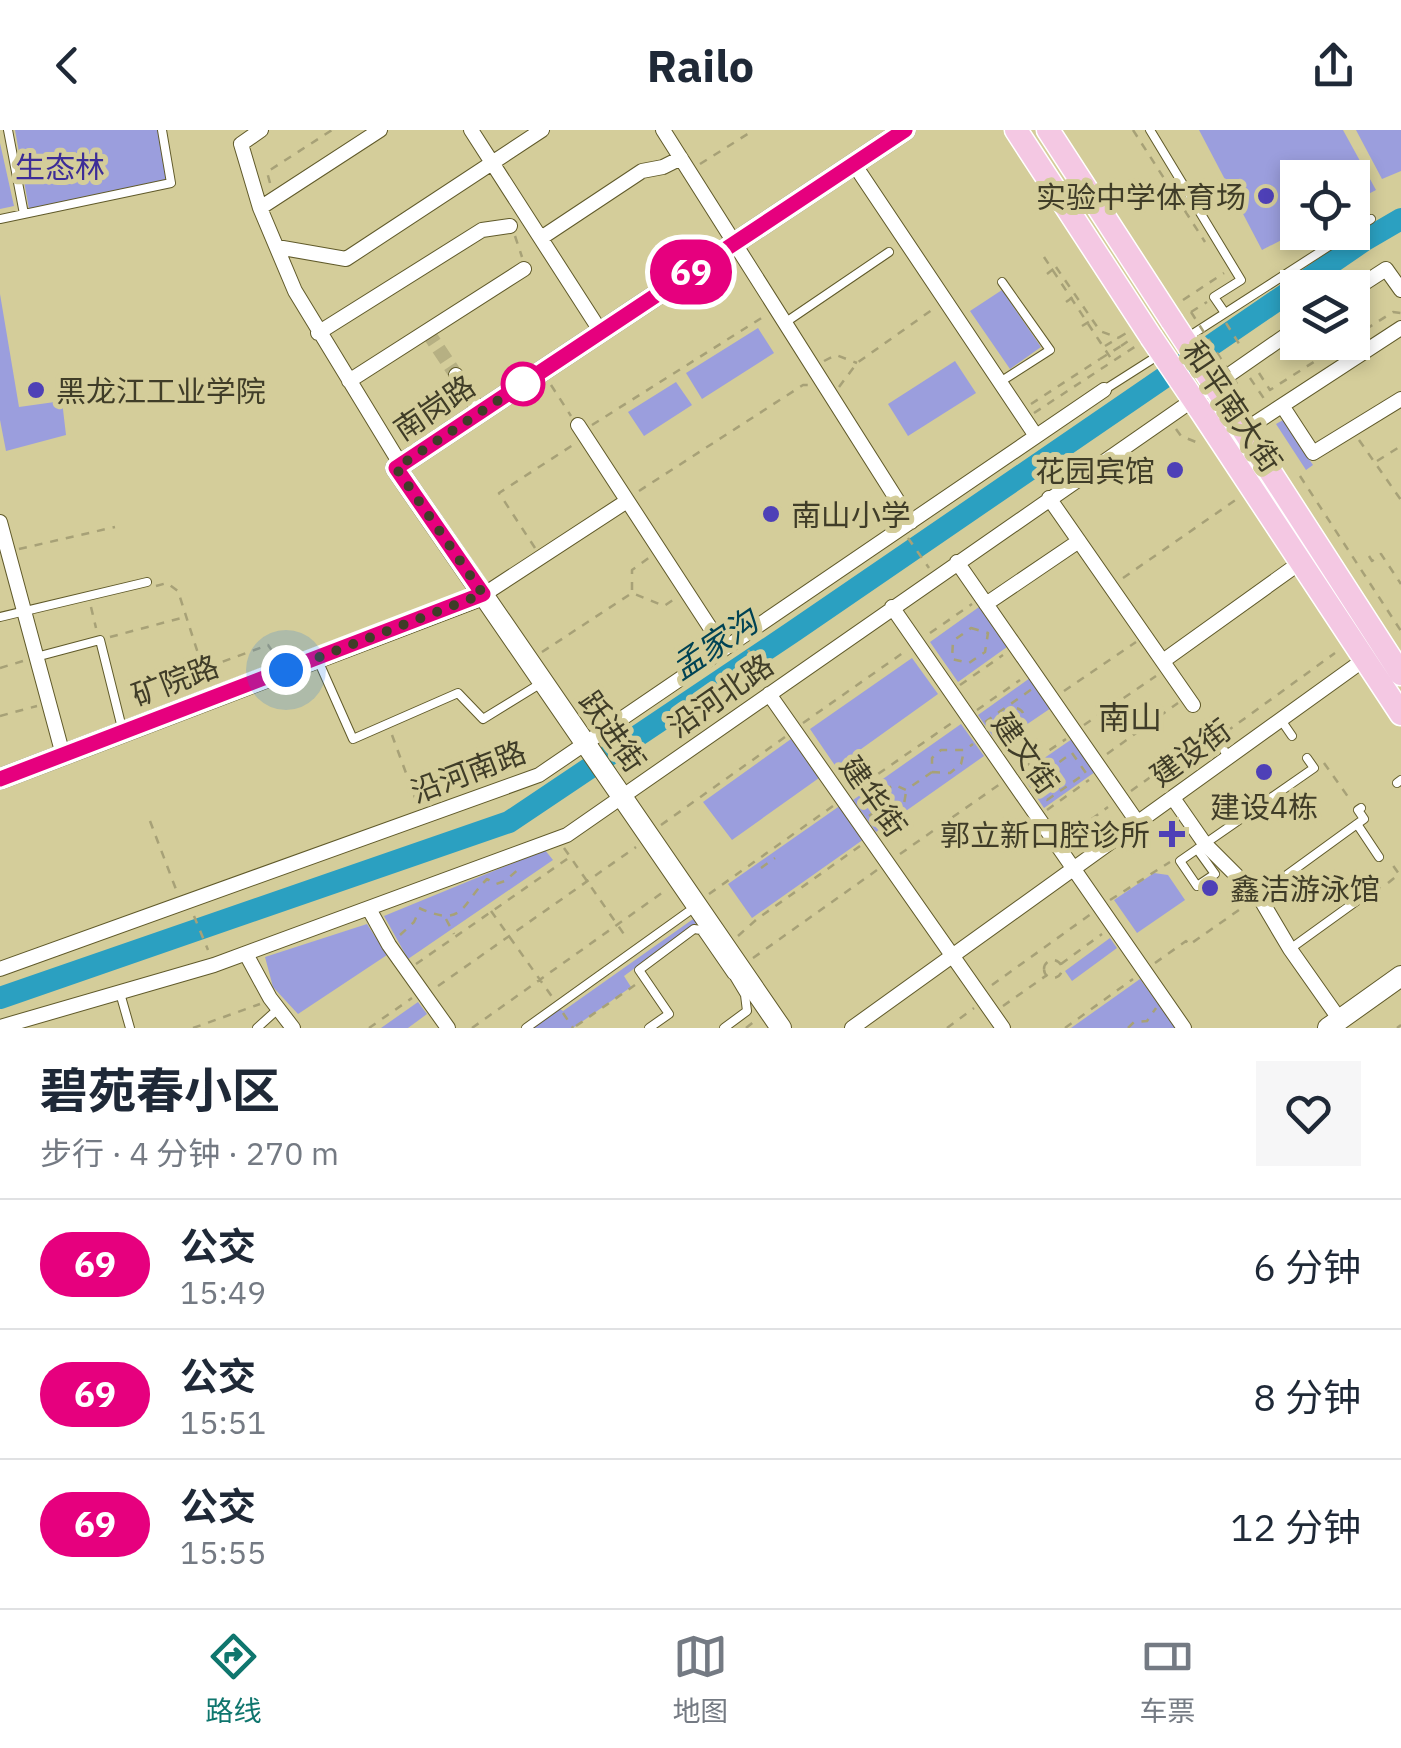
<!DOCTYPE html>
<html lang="zh">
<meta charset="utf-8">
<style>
body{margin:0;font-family:"IBM Plex Sans","Noto Sans SC",sans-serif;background:#f6f6f7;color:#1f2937;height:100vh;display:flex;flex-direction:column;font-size:38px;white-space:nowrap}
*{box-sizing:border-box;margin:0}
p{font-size:32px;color:#747a83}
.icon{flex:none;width:55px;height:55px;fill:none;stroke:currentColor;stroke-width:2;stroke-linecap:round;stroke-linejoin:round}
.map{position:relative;height:898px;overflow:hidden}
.panel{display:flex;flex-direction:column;background:#fff;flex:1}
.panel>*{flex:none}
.badge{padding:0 20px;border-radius:32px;font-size:35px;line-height:65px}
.fabs{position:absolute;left:1280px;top:30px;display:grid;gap:20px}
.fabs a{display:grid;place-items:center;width:90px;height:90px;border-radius:0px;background:#fff;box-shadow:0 5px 15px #0003;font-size:50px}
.you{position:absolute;width:50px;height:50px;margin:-25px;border:8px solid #fff;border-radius:50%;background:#1a73e8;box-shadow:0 0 0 15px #1a73e833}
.map>.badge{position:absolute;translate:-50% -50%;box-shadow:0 0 0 5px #fff}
.round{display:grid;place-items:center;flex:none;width:105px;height:105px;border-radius:0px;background:#f6f6f7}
.head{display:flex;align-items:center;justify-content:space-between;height:170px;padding:0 40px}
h1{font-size:48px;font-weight:700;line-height:75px}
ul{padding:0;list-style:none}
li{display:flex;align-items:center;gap:30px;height:130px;padding:0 40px;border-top:2px solid #e0e1e3}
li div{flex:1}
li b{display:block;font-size:38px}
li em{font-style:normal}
li .badge{min-width:110px;font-weight:700;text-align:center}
header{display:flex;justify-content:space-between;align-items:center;height:130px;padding:0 40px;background:#fff;font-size:45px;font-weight:700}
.dock{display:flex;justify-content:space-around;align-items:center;height:140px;border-top:2px solid #e0e1e3;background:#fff;font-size:28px;color:#747a83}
.dock a{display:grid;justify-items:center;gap:5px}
.dock .current{color:#0f766e}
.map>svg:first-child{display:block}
</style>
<header><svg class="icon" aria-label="back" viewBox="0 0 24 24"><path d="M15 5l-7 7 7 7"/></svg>Railo<svg class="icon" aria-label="share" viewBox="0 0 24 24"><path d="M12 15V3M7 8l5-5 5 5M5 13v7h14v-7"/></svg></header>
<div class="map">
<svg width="1401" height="898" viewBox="0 0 1401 898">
<rect width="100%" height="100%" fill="#d4cd9a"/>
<path fill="#9b9edd" d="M15,0H160L170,53L29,79Z
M1199,0H1343L1376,60L1353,72L1352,48H1298L1297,102L1262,120Z
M1356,0H1401V41L1382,49Z
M0,13L14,76L0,79Z
M1002,160L1041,217L1010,239L970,181Z
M0,164L19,277L62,271L66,305L6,321L0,290Z
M758,198L774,223L702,269L686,243Z
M955,231L976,263L908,306L888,274Z
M676,252L692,275L644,306L628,282Z
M1283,290L1313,335L1306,340L1276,294Z
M979,477L1007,517L958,552L930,512Z
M912,528L938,564L836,637L810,599Z
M1030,548L1051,578L998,614L978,585Z
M961,594L984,626L876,702L853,670Z
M791,609L819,648L732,710L703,672Z
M1072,609L1095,642L1044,678L1021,644Z
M841,675L864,709L752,788L728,754Z
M545,720L553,730L408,829L384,786Z
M1154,743L1168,745L1185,770L1137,803L1114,770Z
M696,787L699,791L624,846L631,857L573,898H533L560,879L563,881Z
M367,794L387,825L298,884L273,857L265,827Z
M1110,808L1117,818L1072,851L1065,841Z
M1140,849L1176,898H1071Z
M418,872L427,884L408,898H381Z"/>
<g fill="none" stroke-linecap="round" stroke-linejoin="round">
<path stroke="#2ba0c1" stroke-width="22" d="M0,868L509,692L794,501L1365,110L1401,89"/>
<path stroke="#b6b083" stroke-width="14" stroke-dasharray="14 7" stroke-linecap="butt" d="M427,201L456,245"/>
<defs>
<path id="lane" d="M8,0L24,84
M1150,0L1241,150L1214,167L1225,183
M0,89L171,53L162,0
M1352,101L1371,89
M786,192L889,122
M1188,207L1351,102
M1000,252L1050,220L1002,152
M1104,260L1159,225
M0,487L147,452
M36,527L100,510L123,602
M317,528L353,609L458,563L483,589L543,552
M1281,590L1292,606
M1207,594L1229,628
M1397,653L1401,650
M1357,694L1364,689L1358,680L1361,678
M1197,719L1215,744L1197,756L1180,731L1314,638L1307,628
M1258,766L1357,694L1379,727
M1290,819L1376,757
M120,863L130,898
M257,898L278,879
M526,898L688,782
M649,898L669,884L639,840L694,799L701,800L732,845
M724,898L747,881L745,865L733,845"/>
<path id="street" d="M261,0L241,14L260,78L295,161L401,335
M471,0L601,202
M663,0L911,392
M854,34L1036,306
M260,78L380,0
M541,108L642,41L663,37L681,28
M277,117L346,129L542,0
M1352,161L1386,139L1401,160
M318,203L482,100L510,96
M456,245L480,282
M349,251L524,139
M1283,277L1313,323L1401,269
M578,295L724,519
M1243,301L1401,198
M1049,368L1193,575
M0,392L63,625
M957,432L1138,693
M483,465L627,371
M986,474L1079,411
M892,477L1184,898
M1163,531L1301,432
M769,564L1003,898
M1173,668L1205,714L1261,770L1290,819L1340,890
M369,779L389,815L448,898
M246,824L270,868L293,898
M0,839L539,645L1104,260
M0,897L214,835L567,705L1298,197
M852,898L1365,529"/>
<path id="secondary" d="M0,649L483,465
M781,898L396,338L905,0
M1328,898L1401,846"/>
<path id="primary" d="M1016,0L1151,207
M1048,0L1172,191
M1220,264L1401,544
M1199,278L1401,584"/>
</defs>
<use href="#lane" stroke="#605a2a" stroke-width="10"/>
<use href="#street" stroke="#605a2a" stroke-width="16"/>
<use href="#secondary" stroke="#605a2a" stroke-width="22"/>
<use href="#primary" stroke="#fff" stroke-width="25"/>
<path stroke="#a7a177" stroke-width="2.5" stroke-dasharray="8 8" stroke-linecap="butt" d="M1133,0L1205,112
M700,34L754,0
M270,53L267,42L332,0
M515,106L522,127
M1044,127L1112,230
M1056,137L1100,201L1119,208
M1183,170L1224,143
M1191,182L1207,172
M1226,193L1243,220
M1352,208L1393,182L1401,183
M1105,216L1128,202
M1121,216L1131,209
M824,231L836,225L857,233
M1259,243L1270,260L1345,212
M1250,248L1265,270
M551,255L571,286
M839,257L857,233L936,177
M1031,274L1100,229
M1034,283L1136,216
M592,295L763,187
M1176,299L1181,306L1201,314
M1359,310L1401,370
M1377,331L1401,316
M1300,346L1401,501
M639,361L803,255H810
M908,408L929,438
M535,418L499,363L576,313
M19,419L115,397
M1369,426L1372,431L1381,424L1401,454
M1123,448L1237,369
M156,456L167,453L178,461L203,539L268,515L277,528
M632,460V440L650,427
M91,477L96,498
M971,498L988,503L985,522L969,533L952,529L953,511Z
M930,503L972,474
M110,507L185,487
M748,520L768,551
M542,522L632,463L664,476L676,468
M0,538L23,531
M960,555L1003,525
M1064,561L1136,512
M1006 587a9 9 0 1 1 18 0a9 9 0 1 1-18 0Z
M977,580L1020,550
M0,586L37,576
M985,592L1032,559
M803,593L907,520
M1084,595L1156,546
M1226,602L1335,523
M392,605L417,673
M1072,623L1086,643L1047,670L1033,651Z
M1107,624L1178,573
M1324,633L1351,671
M1023,638L1066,609
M932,642L950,643L961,634L964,621
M1131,661L1206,607
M852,662L956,590
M882,679L891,685L903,680L906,662
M1047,680L1089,650
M869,686L880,678L884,660L895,655L906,660L932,642V628L941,620H965L973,614
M150,691L177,762
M661,695L785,607
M1066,708L1108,677
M564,718L628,810
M900,724L1000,654
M761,738L775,728
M1388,753L1399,744L1389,730
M709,764L833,676
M1110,770L1170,732
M419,778C464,798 460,776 487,749L496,754L505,751L521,737
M491,781L553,868
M194,786L208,820
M446,789L454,804
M400,805L414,792L419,781
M738,806L757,789L860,716
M753,828L877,740
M1044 839a9 9 0 1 1 18 0a9 9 0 1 1-18 0Z
M1155,833L1186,811L1189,815L1246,775
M416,834L570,727
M1061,834L1102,804
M992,855L1091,784
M438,856L636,717
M1003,876L1047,845
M563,883L573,898
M576,896L635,855
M193,898L260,874
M369,898L412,868
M472,898L666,760
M746,898L756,890
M947,898L974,878
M1065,898L1133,849
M1128,898L1134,892L1147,891L1156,878
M1397,898L1401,895"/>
<use href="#lane" stroke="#fff" stroke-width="8"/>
<use href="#street" stroke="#fff" stroke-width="14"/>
<use href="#secondary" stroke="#fff" stroke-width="20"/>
<use href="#primary" stroke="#f4c8e3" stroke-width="22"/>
<defs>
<path id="primary-bridge" d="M1172,191L1220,264
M1151,207L1199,278"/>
</defs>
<use href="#primary-bridge" stroke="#fff" stroke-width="25" stroke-linecap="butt"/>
<path stroke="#a7a177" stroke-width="2.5" stroke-dasharray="8 8" stroke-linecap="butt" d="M1047,144L1056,137
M1066,172L1076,165
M1191,182L1237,254
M1082,196L1092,190
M1100,229L1121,216"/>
<use href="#primary-bridge" stroke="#f4c8e3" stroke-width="22"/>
</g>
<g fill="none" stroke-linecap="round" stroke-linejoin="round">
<defs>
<path id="line" d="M0,649L483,464L396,338L905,0"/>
</defs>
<use href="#line" stroke="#fff" stroke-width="22"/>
<use href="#line" stroke="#e6007e" stroke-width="15"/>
<path stroke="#403d28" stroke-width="10" stroke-dasharray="0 18" d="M286,540L483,464L396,338L523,254"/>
</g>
<g fill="#4e40b7" stroke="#d4cd9a" stroke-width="4">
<circle cx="1266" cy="66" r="10"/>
<circle cx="36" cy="260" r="10"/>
<circle cx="1175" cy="340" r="10"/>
<circle cx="771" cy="384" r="10"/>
<circle cx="1264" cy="642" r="10"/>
<path d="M1167 689h10v10h10v10h-10v10h-10v-10h-10v-10h10z"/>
<circle cx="1210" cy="758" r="10"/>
</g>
<circle fill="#fff" stroke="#e6007e" stroke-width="5" cx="523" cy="254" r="20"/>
<g text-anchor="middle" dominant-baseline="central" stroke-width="10" stroke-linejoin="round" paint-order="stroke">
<g font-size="30" fill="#3c2c98" stroke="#d4cd9a">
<text x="60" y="36">生态林</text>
</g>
<g font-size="30" fill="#403d28" stroke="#d4cd9a" text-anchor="end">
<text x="1246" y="66">实验中学体育场</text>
<text x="56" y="260" text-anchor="start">黑龙江工业学院</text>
<text x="1155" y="340">花园宾馆</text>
<text x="791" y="384" text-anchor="start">南山小学</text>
<text x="1264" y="676" text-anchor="middle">建设4栋</text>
<text x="1150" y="704">郭立新口腔诊所</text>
<text x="1230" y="758" text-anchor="start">鑫洁游泳馆</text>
</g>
<g font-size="30" fill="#403d28" stroke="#d4cd9a">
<text transform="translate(1233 276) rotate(56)">和平南大街</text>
<text transform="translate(434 277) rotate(-34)">南岗路</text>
<text transform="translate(175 550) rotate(-21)">矿院路</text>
<text transform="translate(720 565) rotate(-35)">沿河北路</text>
<text transform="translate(613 601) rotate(55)">跃进街</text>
<text transform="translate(1190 622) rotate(-36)">建设街</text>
<text transform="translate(1026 623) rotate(55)">建文街</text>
<text transform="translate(468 641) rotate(-21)">沿河南路</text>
<text transform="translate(874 666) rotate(55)">建华街</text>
</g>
<g font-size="32" font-style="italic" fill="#004354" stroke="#d4cd9a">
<text transform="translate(714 514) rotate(-34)">孟家沟</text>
</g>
<g font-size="32" fill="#403d28" stroke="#d4cd9a">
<text x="1130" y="587">南山</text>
</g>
</g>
</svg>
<div class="fabs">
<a><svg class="icon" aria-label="locate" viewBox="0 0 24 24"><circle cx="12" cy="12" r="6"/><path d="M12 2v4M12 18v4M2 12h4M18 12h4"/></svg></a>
<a><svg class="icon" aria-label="layers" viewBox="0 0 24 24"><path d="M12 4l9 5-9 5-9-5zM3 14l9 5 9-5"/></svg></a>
</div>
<div class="you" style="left:286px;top:540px"></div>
<b class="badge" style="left:691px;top:142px;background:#e6007e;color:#fff">69</b>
</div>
<section class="panel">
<div class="head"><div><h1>碧苑春小区</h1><p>步行 · 4 分钟 · 270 m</p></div><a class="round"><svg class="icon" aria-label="heart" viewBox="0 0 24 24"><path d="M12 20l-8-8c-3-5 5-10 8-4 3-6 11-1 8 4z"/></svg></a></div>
<ul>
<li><span class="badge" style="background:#e6007e;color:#fff">69</span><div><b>公交</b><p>15:49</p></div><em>6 分钟</em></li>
<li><span class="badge" style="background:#e6007e;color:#fff">69</span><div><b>公交</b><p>15:51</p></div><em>8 分钟</em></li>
<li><span class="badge" style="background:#e6007e;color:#fff">69</span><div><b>公交</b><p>15:55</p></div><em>12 分钟</em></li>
</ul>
</section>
<nav class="dock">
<a class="current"><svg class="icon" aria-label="directions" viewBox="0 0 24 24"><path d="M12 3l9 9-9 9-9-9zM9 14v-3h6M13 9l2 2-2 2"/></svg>路线</a>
<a><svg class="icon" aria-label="map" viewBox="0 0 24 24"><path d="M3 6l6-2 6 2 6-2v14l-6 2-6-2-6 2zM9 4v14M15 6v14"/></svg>地图</a>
<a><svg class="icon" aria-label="tickets" viewBox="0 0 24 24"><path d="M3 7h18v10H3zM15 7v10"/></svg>车票</a>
</nav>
